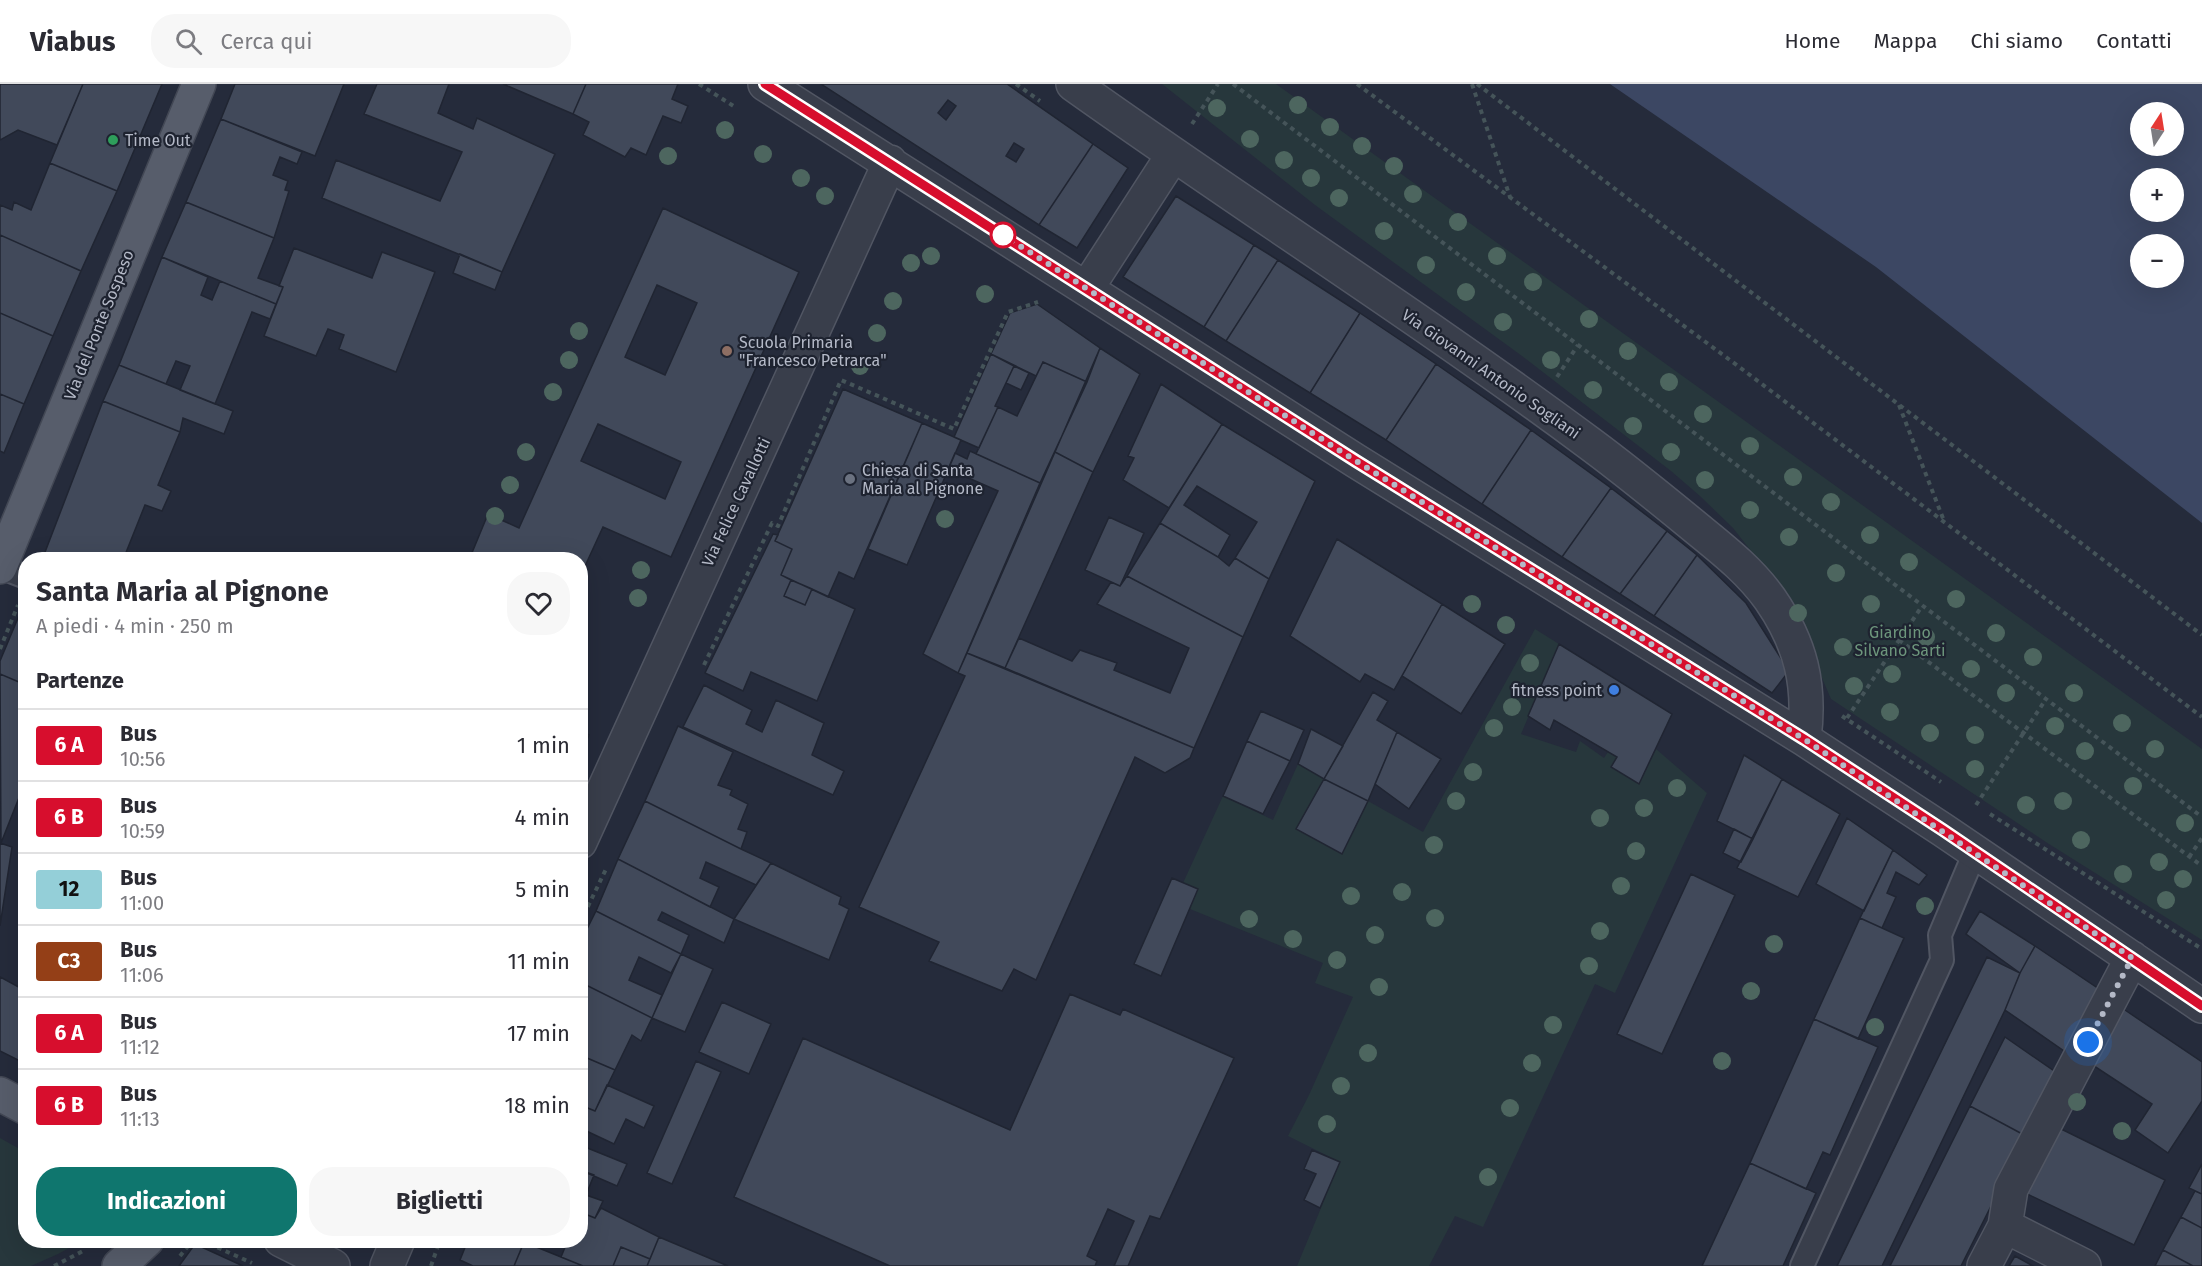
<!DOCTYPE html>
<html lang="it">
<meta charset="utf-8">
<style>
body{margin:0;font-family:"Fira Sans",sans-serif;background:#f7f7f7;color:#2b2b33;height:100vh;display:flex;flex-direction:column;font-size:22px;white-space:nowrap}
*{box-sizing:border-box;margin:0}
p{font-size:20px;color:#7c7c81}
.icon{flex:none;width:33px;height:33px;fill:none;stroke:currentColor;stroke-width:2;stroke-linecap:round;stroke-linejoin:round}
.map{position:relative;flex:1;overflow:hidden}
.drawer{position:absolute;left:18px;top:468px;width:570px;height:696px;display:flex;flex-direction:column;background:#fff;border-radius:24px;box-shadow:0 6px 24px #0002}
.drawer>*{flex:none}
.badge{padding:0 12px;border-radius:4px;font-size:21px;line-height:39px}
.needle{width:39px;rotate:12deg}
.fabs{position:absolute;left:2130px;top:18px;display:grid;gap:12px}
.fabs a{display:grid;place-items:center;width:54px;height:54px;border-radius:50%;background:#fff;box-shadow:0 6px 24px #0002;font-size:30px}
.you{position:absolute;width:30px;height:30px;margin:-15px;border:4px solid #fff;border-radius:50%;background:#1a73e8;box-shadow:0 0 0 9px #1a73e833}
.map>.badge{position:absolute;translate:-50% -50%;box-shadow:0 0 0 3px #fff}
h2{padding:0 18px;font-size:22px;line-height:54px}
.round{display:grid;place-items:center;flex:none;width:63px;height:63px;border-radius:24px;background:#f7f7f7}
.overview{display:flex;align-items:center;justify-content:space-between;height:102px;padding:0 18px}
h1{font-size:28px;font-weight:700;line-height:45px}
.cta{display:flex;gap:12px;margin-top:auto;padding:12px 18px}
.cta a{flex:1;height:69px;border-radius:24px;background:#0f766e;color:#fff;font-size:24px;font-weight:700;line-height:69px;text-align:center}
.cta a+a{background:#f7f7f7;color:#2b2b33}
ul{padding:0;list-style:none}
li{display:flex;align-items:center;gap:18px;height:72px;padding:0 18px;border-top:2px solid #e1e1e2}
li div{flex:1}
li b{display:block;font-size:22px}
li em{font-style:normal}
li .badge{min-width:66px;font-weight:700;text-align:center}
header{display:flex;align-items:center;gap:36px;box-sizing:border-box;height:84px;padding:0 30px;background:#fff;border-bottom:2px solid #e1e1e2}
header strong{font-size:28px}
nav{display:flex;gap:33px;margin-inline-start:auto;font-size:21px}
.search{width:420px;height:54px;background:#f7f7f7;display:flex;align-items:center;gap:15px;box-sizing:border-box;padding:0 21px;border-radius:24px;color:#7c7c81;font-size:22px}
.map>svg:first-child{display:block}
</style>
<header>
<strong>Viabus</strong>
<div class="search"><svg class="icon" aria-label="search" viewBox="0 0 24 24"><circle cx="10" cy="10" r="6"/><path d="M15 15l6 6"/></svg>Cerca qui</div>
<nav><a>Home</a><a>Mappa</a><a>Chi siamo</a><a>Contatti</a></nav>
</header>
<div class="map">
<svg width="2202" height="1182" viewBox="0 0 2202 1182">
<rect width="100%" height="100%" fill="#252b3b"/>
<path fill="#27373c" d="M1162,0H1276L2202,665V856L2049,760L1831,615L1788,514L1733,444L1700,412L1671,387L1522,272L1315,121Z
M1535,545L1559,560L1521,650L1576,668L1580,657L1604,674L1608,668L1617,673L1612,683L1639,700L1656,665L1707,709L1615,909L1595,900L1483,1143L1455,1132L1429,1182H1297L1340,1078L1288,1052L1309,1011L1353,913L1315,899L1323,879L1190,825L1198,805L1183,799L1223,712L1273,736L1298,680L1324,695L1296,745L1342,769L1368,717L1423,748Z
M0,1054L25,1068L26,1156L82,1157L58,1170L31,1182H0Z"/>
<path fill="#3c4763" fill-rule="evenodd" d="M1610,0H2202V439L1876,183ZM2140,28H2174V62H2140ZM2140,94H2174V128H2140ZM2140,160H2174V194H2140Z"/>
<path fill="#41495a" stroke="#202532" stroke-width="1.5" fill-rule="evenodd" d="M0,0H83L57,61L18,46L0,56Z
M83,0H162L117,107L50,79Z
M235,0H344L315,72L221,35Z
M377,0H449L438,29L473,45L477,34L555,70L502,188L322,114L336,76L440,117L462,68L364,30Z
M503,0H586L573,30Z
M586,0H678L672,15L688,22L681,39L663,32L646,71L631,64L625,73L583,51L589,38L573,30Z
M821,0H1007L1093,60L1039,141ZM948,16L956,22L946,36L938,29ZM1014,59L1024,65L1016,78L1006,72Z
M221,35L302,68L297,80L280,73L273,91L288,97L285,106L289,107L274,154L186,118Z
M1093,60L1128,84L1077,164L1039,141Z
M50,79L117,107L81,187L0,151V121L12,126L14,118L31,126Z
M1176,112L1254,161L1204,243L1123,193Z
M186,118L274,154L258,194L283,203L276,220L162,173Z
M663,124L799,188L671,473L603,443L580,493V476H469L488,430L519,444ZM657,201L697,219L665,291L625,273ZM598,340L681,378L665,415L581,377Z
M0,151L81,187L53,252L0,229Z
M1254,161L1278,176L1226,257L1204,243Z
M294,164L372,194L382,168L435,188L396,288L339,265L344,251L328,245L316,272L264,252L283,203L279,202Z
M460,170L502,188L495,206L453,189Z
M162,173L208,193L201,211L212,216L220,197L276,220L270,235L252,228L215,320L180,306L190,282L176,277L166,300L119,281Z
M1278,176L1360,229L1310,309L1226,257Z
M1037,220L1100,264L1087,298L1043,278L1036,292L991,270L1010,229Z
M0,229L53,252L24,320L0,310Z
M1360,229L1436,280L1386,356L1310,309Z
M1100,264L1140,290L1093,388L1055,368Z
M991,270L1014,282L995,322L998,323L979,364L954,353Z
M1043,278L1087,298L1040,399L976,370L998,323L1017,332Z
M1436,280L1531,346L1482,420L1386,356Z
M119,281L233,327L224,350L183,334L180,348L103,317Z
M1014,282L1029,289L1021,306L1006,299Z
M1161,300L1222,340L1169,424L1123,396L1134,374L1128,372Z
M843,305L922,339L854,495L839,488L828,513L781,491L792,465L775,457Z
M0,310L24,320L4,369L0,367Z
M103,317L180,348L158,401L171,407L162,427L145,421L123,476H42Z
M922,339L961,356L907,481L868,465Z
M1222,340L1315,397L1269,495L1235,474L1257,438L1197,402L1184,421L1230,451L1218,473L1160,439Z
M1531,346L1611,404L1562,473L1482,420Z
M970,367L1040,399L958,589L923,570L998,407L948,385L955,369L967,375Z
M1055,368L1093,388L1005,584L967,569Z
M1611,404L1667,447L1620,510L1562,473Z
M1109,433L1144,449L1120,502L1085,486Z
M1160,439L1218,473L1229,482L1235,474L1269,495L1243,553L1127,492Z
M1667,447L1697,471L1654,532L1620,510Z
M773,450L778,451L775,457L792,465L781,491L791,496L784,512L805,521L812,505L855,525L817,617L751,588L743,607L705,589Z
M1337,455L1442,520L1394,606L1365,590L1360,598L1290,552Z
M1697,471L1746,519L1789,587L1772,609L1654,532Z
M1127,492L1243,553L1194,664L1005,584L1019,554L1072,577L1080,566L1117,579L1114,586L1170,609L1189,564L1097,520L1111,498L1120,502Z
M791,496L812,505L805,521L784,512Z
M26,515V601L0,590V577Z
M1442,520L1505,560L1461,630L1402,592Z
M1559,560L1672,630L1639,700L1611,683L1617,673L1554,636L1550,646L1528,632Z
M967,569L1194,664L1190,674L1165,689L1135,673L1036,896L1014,885L1002,907L929,877L939,858L859,823L965,592L958,589Z
M0,590L26,601V696L1,759Z
M704,601L752,626L746,640L762,648L776,616L824,639L812,671L844,687L833,711L683,643Z
M1373,608L1388,617L1377,636L1397,648L1368,717L1324,695Z
M1261,627L1304,646L1290,677L1247,657Z
M678,642L733,668L718,701L732,706L730,711L748,720L738,745L747,748L741,765L645,717Z
M1311,645L1343,662L1324,695L1298,680Z
M580,647L589,651L580,671Z
M1397,648L1441,675L1409,725L1375,700Z
M1247,657L1290,677L1263,730L1223,712Z
M1744,671L1782,695L1753,755L1717,737Z
M1324,695L1368,717L1342,770L1296,745Z
M1782,695L1840,730L1798,813L1737,784Z
M645,717L741,765L771,779L756,801L706,778L700,794L719,803L710,823L618,775Z
M1847,734L1893,766L1864,827L1816,800Z
M1734,745L1753,755L1741,778L1723,769Z
M0,759L12,763L0,842Z
M1893,766L1927,791L1919,801L1896,788L1887,809L1896,813L1882,844L1860,834Z
M618,775L734,835L724,859L662,828L658,836L689,851L681,870L596,827Z
M771,779L841,813L839,820L849,825L829,876L734,835Z
M1691,790L1735,811L1662,970L1617,950Z
M1172,794L1198,805L1161,892L1134,880Z
M596,827L681,870L671,889L639,873L629,896L662,911L652,934L580,898V859Z
M1980,827L2035,862L2020,889L1966,850Z
M1860,834L1904,854L1858,955L1814,935Z
M2035,862L2102,907L2067,969L2005,926L2020,889Z
M681,870L713,885L685,948L652,934Z
M1987,873L2020,889L2005,926L1882,1182H1837Z
M0,893L26,907V980L0,967Z
M580,898L652,934L641,957L632,951L615,986L580,971Z
M1070,910L1120,931L1123,925L1234,974L1160,1135L1150,1132L1128,1182H1114L1134,1137L1108,1125L1087,1172L1097,1177L1095,1182H890L734,1113L803,954L1010,1046Z
M722,918L771,940L749,990L699,968Z
M2122,924L2202,978V1017L2168,1069L2135,1046L2152,1020L2091,980Z
M1814,935L1878,963L1830,1071L1823,1068L1806,1105L1750,1079Z
M2005,953L2057,989L2026,1052L1970,1022Z
M580,971L615,986L595,1027L580,1021Z
M696,977L721,988L672,1100L647,1089Z
M607,1001L654,1022L644,1044L626,1035L614,1060L580,1044V1029L583,1022L595,1027Z
M1970,1022L2026,1052L1961,1182H1890Z
M2053,1041L2165,1096L2134,1161L2021,1107Z
M580,1061L627,1080L617,1102L580,1086Z
M1312,1066L1340,1078L1320,1124L1304,1116L1316,1090L1304,1085Z
M1750,1079L1816,1109L1783,1182H1702Z
M2202,1080V1110L2189,1104Z
M580,1086L594,1091L586,1111L603,1117L595,1134L580,1128Z
M2195,1107L2202,1110V1144L2181,1133Z
M601,1124L659,1153L650,1175L621,1163L613,1182H583L561,1173L568,1156H580V1128L595,1134Z
M2181,1133L2202,1144V1182H2193L2163,1166Z
M659,1153L728,1182H647Z
M468,1156H525L514,1182H473L460,1176Z
M524,1158L561,1173L583,1182H514Z
M195,1160L243,1182H179Z
M621,1163L650,1175L647,1182H613Z
M2163,1166L2193,1182H2155Z
M2015,1172L2033,1182H2009Z"/>
<g fill="none" stroke-linecap="round" stroke-linejoin="round">
<defs>
<path id="service" d="M0,483L26,493
M1802,1182L1942,876L1940,851L1975,768"/>
<path id="minor" d="M765,0L1356,377L1804,655L1943,746L2202,922
M1073,0C1244,122 1421,234 1589,359C1623,384 1656,411 1689,438C1718,462 1748,484 1770,515C1801,560 1811,601 1804,655
M1087,204L1173,71
M580,758L890,78
M2005,1142L2084,1182
M281,1156L333,1182
M387,1182L398,1156
M1984,1182L2005,1142L2011,1105L2132,874"/>
<path id="primary" d="M0,483L199,0
M0,1010L26,1024
M119,1182L147,1156"/>
</defs>
<use href="#service" stroke="#515663" stroke-width="26"/>
<use href="#minor" stroke="#515663" stroke-width="36"/>
<use href="#primary" stroke="#424754" stroke-width="36"/>
<path stroke="#455459" stroke-width="4" stroke-dasharray="4.5 4.5" stroke-linecap="butt" d="M699,0L735,23
M1016,0L1040,17
M1233,0L2202,733
M1357,0L1738,282L2202,633
M1472,0L1510,113
M1477,0L2202,551
M1192,40L1218,0
M1557,293L1578,261
M1899,321L1944,437
M1899,556L2202,782
M0,565L18,521
M704,581L772,439L778,442L841,296L954,345L1008,228L1038,218
M1842,632L1941,698
M1847,634L1922,522
M1976,721L2046,615
M1990,730L2202,865
M2189,773L2202,754
M580,839L606,785
M201,1156L252,1179
M180,1172L193,1156
M54,1182L85,1166
M431,1182L440,1156"/>
<use href="#service" stroke="#393e4b" stroke-width="22"/>
<use href="#minor" stroke="#393e4b" stroke-width="33"/>
<use href="#primary" stroke="#575d6b" stroke-width="33"/>
</g>
<g fill="#4d665f">
<circle cx="1298" cy="21" r="9"/>
<circle cx="1217" cy="24" r="9"/>
<circle cx="1330" cy="43" r="9"/>
<circle cx="725" cy="46" r="9"/>
<circle cx="1250" cy="55" r="9"/>
<circle cx="1362" cy="62" r="9"/>
<circle cx="763" cy="70" r="9"/>
<circle cx="668" cy="72" r="9"/>
<circle cx="1284" cy="76" r="9"/>
<circle cx="1394" cy="82" r="9"/>
<circle cx="801" cy="94" r="9"/>
<circle cx="1311" cy="94" r="9"/>
<circle cx="1413" cy="110" r="9"/>
<circle cx="825" cy="112" r="9"/>
<circle cx="1339" cy="114" r="9"/>
<circle cx="1458" cy="138" r="9"/>
<circle cx="1384" cy="147" r="9"/>
<circle cx="931" cy="172" r="9"/>
<circle cx="1497" cy="172" r="9"/>
<circle cx="911" cy="179" r="9"/>
<circle cx="1426" cy="181" r="9"/>
<circle cx="1533" cy="198" r="9"/>
<circle cx="1466" cy="208" r="9"/>
<circle cx="985" cy="210" r="9"/>
<circle cx="893" cy="217" r="9"/>
<circle cx="1589" cy="235" r="9"/>
<circle cx="1503" cy="238" r="9"/>
<circle cx="579" cy="247" r="9"/>
<circle cx="877" cy="249" r="9"/>
<circle cx="1628" cy="267" r="9"/>
<circle cx="569" cy="276" r="9"/>
<circle cx="1551" cy="276" r="9"/>
<circle cx="860" cy="282" r="9"/>
<circle cx="1669" cy="298" r="9"/>
<circle cx="1593" cy="306" r="9"/>
<circle cx="553" cy="308" r="9"/>
<circle cx="1703" cy="330" r="9"/>
<circle cx="1633" cy="342" r="9"/>
<circle cx="1750" cy="362" r="9"/>
<circle cx="526" cy="368" r="9"/>
<circle cx="1671" cy="368" r="9"/>
<circle cx="1793" cy="393" r="9"/>
<circle cx="1705" cy="396" r="9"/>
<circle cx="510" cy="401" r="9"/>
<circle cx="1831" cy="418" r="9"/>
<circle cx="1750" cy="426" r="9"/>
<circle cx="495" cy="432" r="9"/>
<circle cx="945" cy="435" r="9"/>
<circle cx="1870" cy="451" r="9"/>
<circle cx="1789" cy="453" r="9"/>
<circle cx="1909" cy="478" r="9"/>
<circle cx="641" cy="486" r="9"/>
<circle cx="1836" cy="489" r="9"/>
<circle cx="638" cy="514" r="9"/>
<circle cx="1956" cy="515" r="9"/>
<circle cx="1472" cy="520" r="9"/>
<circle cx="1871" cy="520" r="9"/>
<circle cx="1798" cy="529" r="9"/>
<circle cx="1506" cy="541" r="9"/>
<circle cx="1996" cy="549" r="9"/>
<circle cx="1926" cy="553" r="9"/>
<circle cx="1843" cy="563" r="9"/>
<circle cx="2033" cy="573" r="9"/>
<circle cx="1530" cy="579" r="9"/>
<circle cx="1971" cy="585" r="9"/>
<circle cx="1892" cy="590" r="9"/>
<circle cx="1854" cy="602" r="9"/>
<circle cx="2006" cy="609" r="9"/>
<circle cx="2074" cy="609" r="9"/>
<circle cx="1512" cy="623" r="9"/>
<circle cx="1890" cy="628" r="9"/>
<circle cx="2122" cy="639" r="9"/>
<circle cx="2055" cy="642" r="9"/>
<circle cx="1494" cy="644" r="9"/>
<circle cx="1930" cy="649" r="9"/>
<circle cx="1975" cy="651" r="9"/>
<circle cx="2155" cy="665" r="9"/>
<circle cx="2085" cy="667" r="9"/>
<circle cx="1975" cy="685" r="9"/>
<circle cx="1473" cy="688" r="9"/>
<circle cx="2133" cy="702" r="9"/>
<circle cx="1677" cy="704" r="9"/>
<circle cx="1456" cy="717" r="9"/>
<circle cx="2063" cy="717" r="9"/>
<circle cx="2026" cy="721" r="9"/>
<circle cx="1644" cy="724" r="9"/>
<circle cx="1600" cy="734" r="9"/>
<circle cx="2185" cy="739" r="9"/>
<circle cx="2081" cy="756" r="9"/>
<circle cx="1434" cy="761" r="9"/>
<circle cx="1636" cy="767" r="9"/>
<circle cx="2159" cy="778" r="9"/>
<circle cx="2123" cy="790" r="9"/>
<circle cx="2183" cy="795" r="9"/>
<circle cx="1621" cy="802" r="9"/>
<circle cx="1402" cy="808" r="9"/>
<circle cx="1351" cy="812" r="9"/>
<circle cx="2166" cy="816" r="9"/>
<circle cx="1925" cy="822" r="9"/>
<circle cx="1435" cy="834" r="9"/>
<circle cx="1249" cy="835" r="9"/>
<circle cx="1600" cy="847" r="9"/>
<circle cx="1375" cy="851" r="9"/>
<circle cx="1293" cy="855" r="9"/>
<circle cx="1774" cy="860" r="9"/>
<circle cx="1337" cy="876" r="9"/>
<circle cx="1589" cy="882" r="9"/>
<circle cx="1379" cy="903" r="9"/>
<circle cx="1751" cy="907" r="9"/>
<circle cx="1553" cy="941" r="9"/>
<circle cx="1875" cy="943" r="9"/>
<circle cx="1368" cy="969" r="9"/>
<circle cx="1722" cy="977" r="9"/>
<circle cx="1532" cy="979" r="9"/>
<circle cx="1341" cy="1002" r="9"/>
<circle cx="2077" cy="1018" r="9"/>
<circle cx="1510" cy="1024" r="9"/>
<circle cx="1327" cy="1040" r="9"/>
<circle cx="2122" cy="1047" r="9"/>
<circle cx="1488" cy="1093" r="9"/>
</g>
<g fill="none" stroke-linecap="round" stroke-linejoin="round">
<defs>
<path id="line" d="M765,0L1356,377L1804,655L1943,746L2202,922"/>
</defs>
<use href="#line" stroke="#fff" stroke-width="14"/>
<use href="#line" stroke="#d70e2d" stroke-width="9"/>
<path stroke="#b4b9c7" stroke-width="6" stroke-dasharray="0 10.8" d="M1003,151L1356,377L1804,655L2132,874L2088,958"/>
</g>
<circle fill="#2e9e5b" stroke="#1e2330" stroke-width="2" cx="113" cy="56" r="6"/>
<circle fill="#fff" stroke="#d70e2d" stroke-width="3" cx="1003" cy="151" r="12"/>
<circle fill="#8d6e63" stroke="#1e2330" stroke-width="2" cx="727" cy="267" r="6"/>
<circle fill="#6b7280" stroke="#1e2330" stroke-width="2" cx="850" cy="395" r="6"/>
<circle fill="#3f7fe0" stroke="#1e2330" stroke-width="2" cx="1614" cy="606" r="6"/>
<g text-anchor="middle" dominant-baseline="central" stroke-width="4.5" stroke-linejoin="round" paint-order="stroke">
<g font-size="16" fill="#b4b9c7" stroke="#1e2330" text-anchor="start">
<text x="125" y="56">Time Out</text>
<text x="739" y="258">Scuola Primaria<tspan x="739" dy="18">"Francesco Petrarca"</tspan></text>
<text x="862" y="386">Chiesa di Santa<tspan x="862" dy="18">Maria al Pignone</tspan></text>
<text x="1602" y="606" text-anchor="end">fitness point</text>
</g>
<g font-size="16" fill="#b4b9c7" stroke="#1e2330">
<text transform="translate(99 241) rotate(-68)">Via del Ponte Sospeso</text>
<text transform="translate(1491 290) rotate(35)">Via Giovanni Antonio Sogliani</text>
<text transform="translate(736 418) rotate(-65)">Via Felice Cavallotti</text>
</g>
<g font-size="16" fill="#6d967c" stroke="#1e2330">
<text x="1900" y="548">Giardino<tspan x="1900" dy="18">Silvano Sarti</tspan></text>
</g>
</g>
</svg>
<div class="fabs">
<a><svg class="needle" viewBox="-14 -14 28 28"><path d="M0-13l5 13h-10z" fill="#e53935"/><path d="M0 13l5-13h-10z" fill="#7c7c81"/></svg></a>
<a>+</a>
<a>−</a>
</div>
<div class="you" style="left:2088px;top:958px"></div>
<section class="drawer">
<div class="overview"><div><h1>Santa Maria al Pignone</h1><p>A piedi · 4 min · 250 m</p></div><a class="round"><svg class="icon" aria-label="heart" viewBox="0 0 24 24"><path d="M12 20l-8-8c-3-5 5-10 8-4 3-6 11-1 8 4z"/></svg></a></div>
<h2>Partenze</h2>
<ul>
<li><span class="badge" style="background:#d70e2d;color:#fff">6 A</span><div><b>Bus</b><p>10:56</p></div><em>1 min</em></li>
<li><span class="badge" style="background:#d70e2d;color:#fff">6 B</span><div><b>Bus</b><p>10:59</p></div><em>4 min</em></li>
<li><span class="badge" style="background:#94cfd8;color:#111">12</span><div><b>Bus</b><p>11:00</p></div><em>5 min</em></li>
<li><span class="badge" style="background:#943f17;color:#fff">C3</span><div><b>Bus</b><p>11:06</p></div><em>11 min</em></li>
<li><span class="badge" style="background:#d70e2d;color:#fff">6 A</span><div><b>Bus</b><p>11:12</p></div><em>17 min</em></li>
<li><span class="badge" style="background:#d70e2d;color:#fff">6 B</span><div><b>Bus</b><p>11:13</p></div><em>18 min</em></li>
</ul>
<div class="cta"><a>Indicazioni</a><a>Biglietti</a></div>
</section>
</div>
